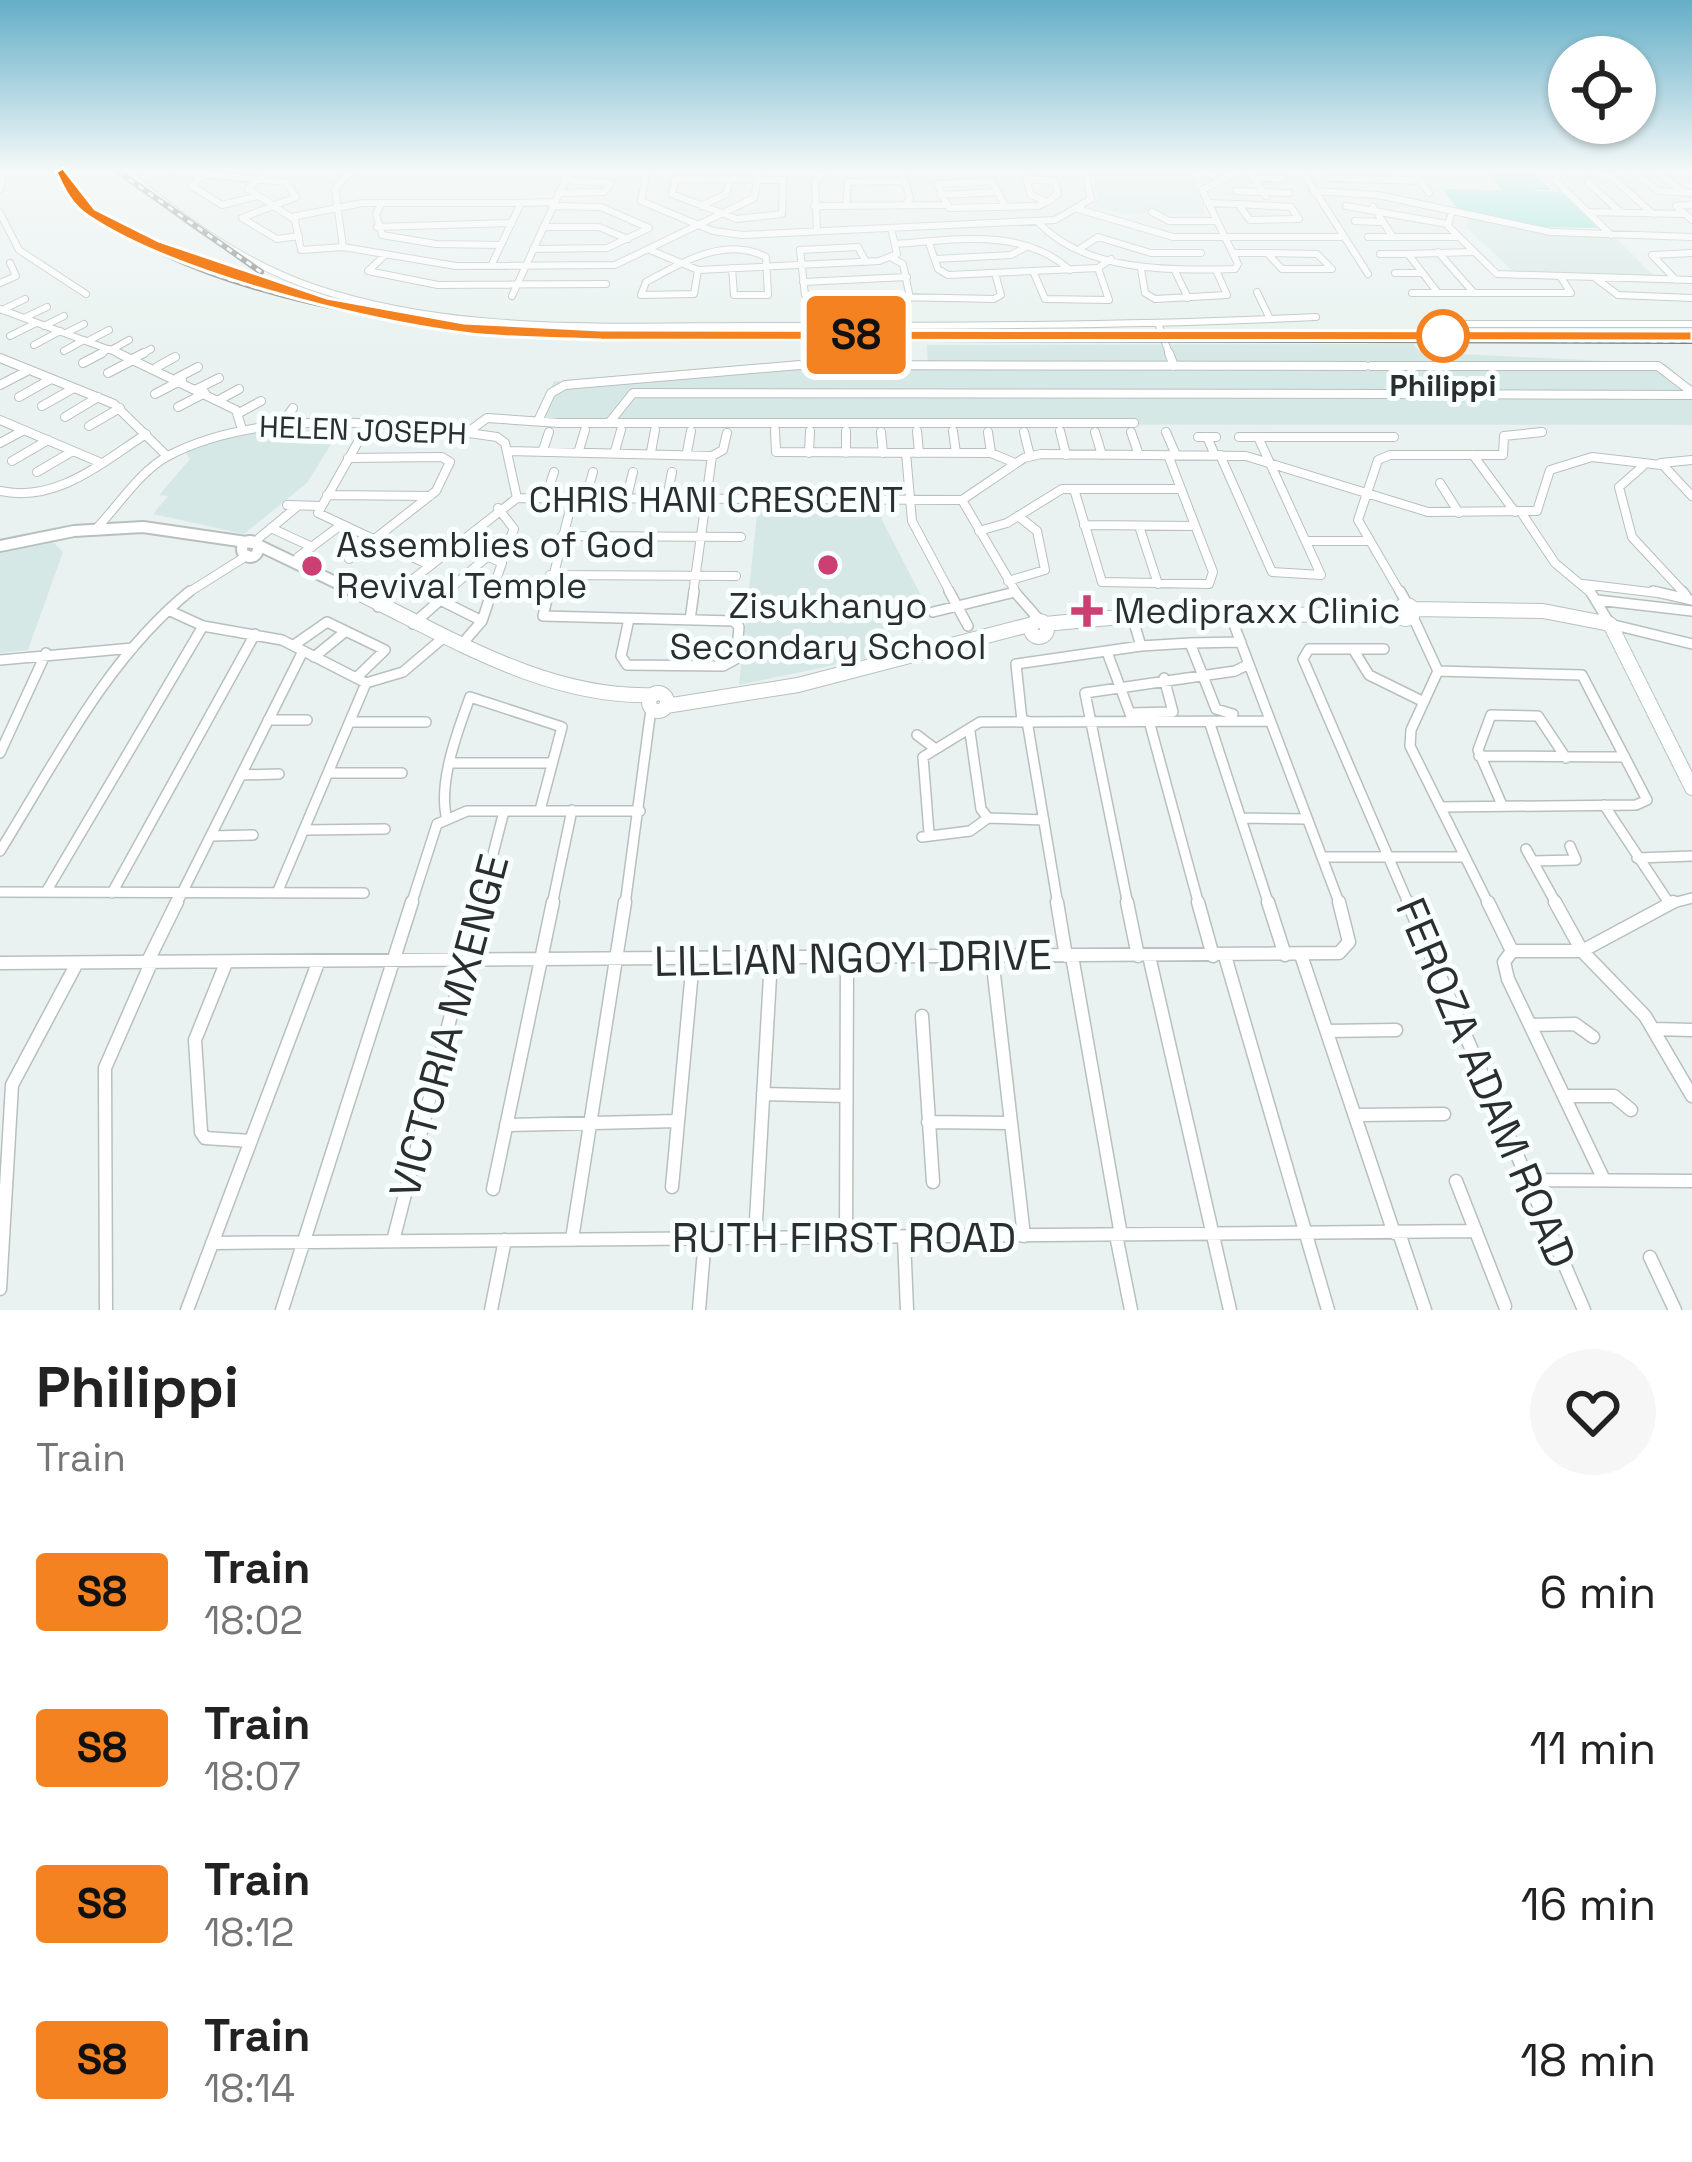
<!DOCTYPE html>
<style>
body{margin:0;font-family:"Space Grotesk",sans-serif;background:#f6f6f6;color:#222;height:100vh;display:flex;flex-direction:column;font-size:45px;white-space:nowrap}
*{box-sizing:border-box;margin:0}
p{font-size:39px;color:#767676}
.icon{flex:none;width:66px;height:66px;fill:none;stroke:currentColor;stroke-width:2;stroke-linecap:round;stroke-linejoin:round}
.map{position:relative;height:1310px;overflow:hidden}
.details{display:flex;flex-direction:column;background:#fff;flex:1}
.details>*{flex:none}
.badge{padding:0 24px;border-radius:9px;font-size:42px;line-height:78px}
.buttons{position:absolute;left:1548px;top:36px;display:grid;gap:24px}
.buttons a{display:grid;place-items:center;width:108px;height:108px;border-radius:50%;background:#fff;box-shadow:0 3px 9px #0004;font-size:60px}
.map>.badge{position:absolute;translate:-50% -50%;box-shadow:0 0 0 6px #fff}
.round{display:grid;place-items:center;flex:none;width:126px;height:126px;border-radius:63px;background:#f6f6f6}
.headline{display:flex;align-items:center;justify-content:space-between;height:204px;padding:0 36px}
h1{font-size:57px;font-weight:600;line-height:90px}
ul{padding:0;list-style:none}
li{display:flex;align-items:center;gap:36px;height:156px;padding:0 36px}
li div{flex:1}
li b{display:block;font-size:45px}
li em{font-style:normal}
li .badge{min-width:132px;font-weight:700;text-align:center}
.map>svg:first-child{display:block}
</style>
<div class="map">
<svg width="1692" height="1310" viewBox="0 0 1692 1310">
<rect width="100%" height="100%" fill="#e9f2f0"/>
<path fill="#d6e8e5" d="M1091,172H1191L1205,214H1123L1093,205L1098,198Z
M1470,218L1546,234L1616,238L1655,277L1515,273L1466,227Z
M1413,344L1420,352L1666,364L1692,389V425L535,424L554,381L634,379L785,363L928,362L927,345Z
M246,429L340,430L307,483L244,534L153,514L168,496L159,495L190,459L185,452Z
M758,504H882V520L928,609L880,620L895,652L887,649L881,655L739,685Z
M52,541L63,552L28,650L0,653V552Z"/>
<path fill="#91e1d3" d="M1487,172H1533L1551,190H1525L1561,192L1598,228L1535,227L1458,210L1443,189L1502,190Z"/>
<g fill="none" stroke-linecap="round" stroke-linejoin="round">
<defs>
<path id="street-far3" d="M128,172C182,220 243,263 312,287C453,335 605,326 753,326C941,326 1128,326 1316,317
M175,172L286,182L296,197L242,218L277,239L299,236
M266,172L248,189L295,220L301,250L343,247L456,266L615,265L754,198L759,172
M647,172L641,201L713,231L743,235L1055,220L1091,199L1085,172
M902,172L910,198L906,204
M1024,172L1031,195L1047,202
M1203,172L1223,179
M1250,172L1266,196
M1303,172L1368,274
M1414,172L1429,193
M1560,172L1555,180L1611,235
M1591,172L1613,178L1653,214
M1634,172L1659,191L1692,193
M1657,172L1684,192
M1684,172L1692,177
M200,178L192,186L222,205L258,196
M1258,178L1283,179
M1330,178L1421,181
M686,179L783,180L782,214L737,219L672,194L675,180Z
M1027,179L1055,181L1058,194L1047,202
M1588,182L1619,211
M0,189L4,172
M1236,191L1289,193
M1313,191L1378,195L1551,232L1692,237
M558,193L604,192L611,183L564,180
M941,195L998,192
M382,203L376,214L382,235L436,244L501,245
M521,203L554,202
M1207,203L1238,204
M1238,204L1291,207L1299,219L1250,220Z
M1692,205L1676,206L1692,220
M701,206L726,194L730,179
M814,206L944,205
M846,206L848,182L904,181
M1005,206L992,181L937,184L949,208L1038,206L1047,202
M1346,206L1447,224
M1373,207L1393,237
M1078,209L1173,237H1340
M1452,211L1448,226L1497,274L1692,280
M1152,212L1169,221H1214
M1588,212L1685,214
M0,213L19,250L86,294
M292,217L362,203H521L491,266
M1355,221L1380,222
M1038,222C1084,272 1172,271 1235,269L1238,264L1202,190L1238,172
M377,227L512,223
M543,227H599L628,239
M817,231L815,181L826,172
M1368,237H1458
M929,243L938,269L948,275L1098,268L1111,259
M896,244C955,240 1022,227 1070,270
M343,247L335,189L351,172
M1081,248L1098,237L1151,253H1201
M533,249L607,248L649,228L601,207L552,206
M650,250L698,270L879,261L897,254L891,228
M1438,252L1474,293
M1233,253H1267
M1267,253L1317,254L1332,269H1282Z
M1380,254H1408
M385,255L368,271L438,285L606,284
M892,258L903,264L910,298
M935,259L1011,255L1026,247
M866,262L858,247L800,250L805,295L994,299L1001,295L995,273
M1141,269L1145,293L1155,299L1227,295L1216,270
M1174,269L1188,298
M698,270L694,294L641,295L646,282C683,262 725,236 766,257L768,295H734L732,268
M1033,271L1045,299L1109,300L1098,268
M1395,273H1422
M1594,277L1618,295L1692,298
M1676,280L1652,255L1692,253
M803,282L907,277
M0,283L16,276L10,263
M1257,292L1270,319
M1412,293H1571L1560,276
M1438,293L1408,254L1472,252
M512,296L569,172
M0,309L126,356
M2,310L25,299
M1450,316L1460,324H1692
M24,318L47,307
M1158,323L1170,356
M44,326L64,316
M66,333L84,324
M10,336L36,323
M88,341L109,330
M34,345L60,331
M111,350L129,340
M64,351L84,340
M97,356L109,349
M138,356L151,349"/>
<path id="street-far2" d="M118,353L236,410L241,426
M1169,353L1174,366
M0,358L114,404L167,456
M134,358L144,353
M83,363L102,353
M1371,366H1658L1692,392
M157,367L175,357
M108,373L135,359
M177,378L198,367
M0,385L29,370
M197,389L219,378
M155,394L182,380
M1394,394L1692,395
M19,397L51,379
M219,400L239,389
M42,406L74,388
M178,407L205,393
M239,413L261,401
M65,417L98,397
M0,420L99,462
M538,421L551,393L565,385L800,365L1365,366
M609,423L633,393L1388,394
M281,425L293,408
M89,426L120,408
M367,426L318,513L429,565
M775,430L776,452L991,453L1015,463
M846,431V453
M917,431L919,453
M953,431L956,453
M1060,431L1066,455
M468,432L487,418L559,423H1134
M881,432L883,453
M988,432L991,453
M1024,432L1030,456
M1095,432L1102,455
M1131,432L1139,455
M1166,432L1176,455
M1198,437H1216
M1207,437L1215,455
M1239,437H1394
M0,443L24,430
M543,450L549,432
M579,450L585,430
M507,451L712,456L723,450L727,433
M615,451L621,430
M651,452L655,430
M687,452L691,431
M809,453L810,431
M906,453L912,521L951,594
M1220,455L1272,572L1321,575L1258,437
M1473,455L1515,512
M348,458L442,457L450,462L436,491L349,559
M1692,460L1661,463L1692,496
M12,461L48,440
M1642,467L1619,487L1632,537L1685,594
M37,472L73,451
M1440,483L1459,513
M1074,489L1102,582L1209,584L1213,572L1168,455
M0,491C57,503 101,463 146,434
M327,495L430,496
M546,497L554,472
M586,497L593,472
M627,497L633,472
M667,498L672,472
M962,500L1024,458L1041,454L1246,456L1428,512L1537,511L1550,470L1592,457L1661,465
M962,500L1017,594
M287,505L320,506
M498,508L514,529L500,560
M1521,512L1555,563L1592,594
M1084,525L1195,526
M1139,526L1158,584
M271,528L312,547
M96,529C117,507 141,470 168,456C261,407 395,422 497,437L505,443L517,498
M979,531L1007,523L1062,489H1181
M562,536L741,537
M259,538L298,506
M1309,541H1367
M456,542L502,563L491,594
M298,557L341,525
M550,575L736,576
M1008,581L1045,570L1037,531L1018,516
M1583,584L1666,594
M186,594L248,555
M394,594L517,498L962,500
M444,594L489,555
M549,594L573,497
M693,594L712,456
M1007,594L1015,592
M1401,594L1358,520L1378,460L1390,455H1503L1504,436L1542,432"/>
<path id="street-far1" d="M447,591L438,599L482,621
M549,591L543,616L734,621L739,627L736,659L723,666L627,665L621,656L629,619
M949,591L968,626
M1014,591L1042,623
M1400,591L1409,607
M1590,591L1610,624L1692,644
M1653,591L1692,600
M1682,591L1686,596
M1597,600L1692,611
M378,607L397,591
M168,610L203,626L282,640L366,683L403,672L443,638
M933,612L1015,592
M1230,614L1340,905
M1413,617L1438,671L1411,730L1410,746L1489,905
M690,620L694,591
M413,624L438,602
M1190,643L1241,642
M294,645L327,622L385,650L356,678
M461,645L482,621L492,591
M1141,646L1190,643L1216,709L1233,714
M1353,649L1369,675L1424,702
M1384,649H1309L1303,659L1409,905
M1107,652L1132,719
M314,657L346,631
M0,660L133,648
M1438,671L1582,675L1647,800L1636,805L1440,807
M1131,713L1173,712L1164,678
M268,720H307
M1022,721L1016,664L1141,646L1132,616
M1027,721L1058,905
M1149,721L1199,905
M1209,721L1269,905
M351,722H426
M970,732L981,809L988,818
M917,735L933,747
M0,753L46,653
M1479,756L1625,757
M454,763H550
M329,773H402
M241,775L279,774
M1502,805L1478,750L1491,715L1538,716L1566,758
M1604,805L1669,903
M446,816C439,780 457,733 470,697L562,727L540,810
M988,818L1044,820
M1242,818L1307,819
M305,830L385,829
M929,833L923,757L980,722L1270,721
M211,836L253,835
M922,837L970,831L988,818
M1526,849L1557,905
M0,851C56,761 106,659 190,591
M1322,857H1463
M1637,858L1692,856
M1533,861L1576,860L1570,846
M0,892L364,893
M46,892L203,626
M112,893L255,634
M277,893L366,683
M176,905L303,651
M411,905L437,824L467,811H640
M480,905L504,811
M552,905L572,810
M625,905L651,709
M1128,905L1085,693L1235,671L1249,664
M1665,905L1692,898"/>
<path id="street" d="M1057,902L1066,956
M1127,902L1138,956
M1198,902L1213,956
M1268,902L1285,955
M1408,902L1584,1310
M1488,902L1512,951
M1555,902L1582,951L1645,1016L1692,1096
M1512,951L1504,962L1508,979L1604,1180
M1512,951H1582L1673,902
M1301,955L1394,1233
M1072,956L1121,1235
M1149,956L1230,1310
M1225,956L1328,1310
M992,957L1024,1236
M0,963L1339,953L1349,942L1339,902
M147,963L177,902
M226,963L195,1040L201,1132L205,1138L251,1141
M922,1016L933,1182
M1530,1025L1575,1024L1593,1037
M1655,1029L1692,1030
M1327,1031L1396,1030
M763,1094L846,1096
M1564,1096H1614L1631,1110
M1355,1115L1444,1114
M928,1122L1011,1123
M506,1125L678,1121
M1529,1180L1692,1181
M1456,1181L1505,1306
M672,1187L693,960
M493,1189L553,902
M1399,1233L1425,1310
M1116,1235L1131,1310
M846,1237L847,958
M904,1237L907,1310
M755,1238L771,959
M572,1239L625,902
M393,1241L480,902
M212,1243L1476,1231
M1650,1257L1675,1310
M0,1289L12,1085L77,963
M106,1310L105,1068L151,963
M187,1310L318,963
M282,1310L412,902
M491,1310L505,1240
M699,1310L705,1238"/>
<path id="secondary-far1" d="M242 549a8 8 0 1 1 16 0a8 8 0 1 1-16 0Z
M0,546L74,531L143,527L253,543
M260,546L360,594"/>
<path id="secondary" d="M354,591C448,636 546,699 654,695
M1399 612a7 7 0 1 1 14 0a7 7 0 1 1-14 0Z
M1411,609L1543,611L1610,624L1692,788
M1031 629a8 8 0 1 1 16 0a8 8 0 1 1-16 0Z
M1045,624L1152,614L1401,615
M649 702a9 9 0 1 1 18 0a9 9 0 1 1-18 0Z
M666,706L798,685L1029,625"/>
</defs>
<use href="#street-far3" stroke="#b8c0be" stroke-width="8"/>
<use href="#street-far2" stroke="#b8c0be" stroke-width="10"/>
<use href="#street-far1" stroke="#b8c0be" stroke-width="12"/>
<use href="#street" stroke="#b8c0be" stroke-width="15"/>
<use href="#secondary-far1" stroke="#b8c0be" stroke-width="14"/>
<use href="#secondary" stroke="#b8c0be" stroke-width="16"/>
<use href="#street-far3" stroke="#fff" stroke-width="6"/>
<use href="#street-far2" stroke="#fff" stroke-width="8"/>
<use href="#street-far1" stroke="#fff" stroke-width="9"/>
<use href="#street" stroke="#fff" stroke-width="12"/>
<use href="#secondary-far1" stroke="#fff" stroke-width="10"/>
<use href="#secondary" stroke="#fff" stroke-width="14"/>
<defs>
<path id="rail" d="M59,172C143,300 464,335 607,338L1692,341
M119,172L261,272"/>
</defs>
<use href="#rail" stroke="#737977" stroke-width="6"/>
<use href="#rail" stroke="#f8fffe" stroke-width="3" stroke-dasharray="6" stroke-linecap="butt"/>
</g>
<linearGradient id="sky" x2="0" y2="1"><stop stop-color="#64aec7"/><stop offset="0.48" stop-color="#f5f9f8"/><stop offset="1" stop-color="#f5f9f8" stop-opacity="0"/></linearGradient>
<rect width="1692" height="355" fill="url(#sky)"/>
<path fill="#f58220" stroke="#fff" stroke-width="3" d="M63,168L95,209L159,241L327,298L464,323L601,330L1692,331V341L601,340C556,338 509,339 463,333C360,320 173,273 88,216C71,205 64,189 56,172Z"/>
<circle fill="#fff" stroke="#f58220" stroke-width="6" cx="1443" cy="336" r="24"/>
<g fill="#cb3f73" stroke="#f8fffe" stroke-width="4.5">
<circle cx="828" cy="565" r="12"/>
<circle cx="312" cy="566" r="12"/>
<path d="M1081 593h12v12h12v12h-12v12h-12v-12h-12v-12h12z"/>
</g>
<g text-anchor="middle" dominant-baseline="central" stroke-width="10" stroke-linejoin="round" paint-order="stroke">
<g font-size="30" font-weight="bold" fill="#2a2e2d" stroke="#f8fffe">
<text x="1443" y="385">Philippi</text>
</g>
<g font-size="30" fill="#2a2e2d" stroke="#f8fffe">
<text transform="translate(363 430) rotate(2)">HELEN JOSEPH</text>
</g>
<g font-size="36" fill="#2a2e2d" stroke="#f8fffe">
<text x="716" y="500">CHRIS HANI CRESCENT</text>
</g>
<g font-size="36" fill="#2a2e2d" stroke="#f8fffe" text-anchor="start">
<text x="336" y="545">Assemblies of God<tspan x="336" dy="41">Revival Temple</tspan></text>
<text x="828" y="606" text-anchor="middle">Zisukhanyo<tspan x="828" dy="41">Secondary School</tspan></text>
<text x="1114" y="611">Medipraxx Clinic</text>
</g>
<g font-size="42" fill="#2a2e2d" stroke="#f8fffe">
<text transform="translate(853 958) rotate(-1)">LILLIAN NGOYI DRIVE</text>
<text transform="translate(449 1026) rotate(-75)">VICTORIA MXENGE</text>
<text transform="translate(1486 1083) rotate(67)">FEROZA ADAM ROAD</text>
<text x="844" y="1237">RUTH FIRST ROAD</text>
</g>
</g>
</svg>
<div class="buttons">
<a><svg class="icon" aria-label="locate" viewBox="0 0 24 24"><circle cx="12" cy="12" r="6"/><path d="M12 2v4M12 18v4M2 12h4M18 12h4"/></svg></a>
</div>
<b class="badge" style="left:856px;top:335px;background:#f58220;color:#111">S8</b>
</div>
<section class="details">
<div class="headline"><div><h1>Philippi</h1><p>Train</p></div><a class="round"><svg class="icon" aria-label="heart" viewBox="0 0 24 24"><path d="M12 20l-8-8c-3-5 5-10 8-4 3-6 11-1 8 4z"/></svg></a></div>
<ul>
<li><span class="badge" style="background:#f58220;color:#111">S8</span><div><b>Train</b><p>18:02</p></div><em>6 min</em></li>
<li><span class="badge" style="background:#f58220;color:#111">S8</span><div><b>Train</b><p>18:07</p></div><em>11 min</em></li>
<li><span class="badge" style="background:#f58220;color:#111">S8</span><div><b>Train</b><p>18:12</p></div><em>16 min</em></li>
<li><span class="badge" style="background:#f58220;color:#111">S8</span><div><b>Train</b><p>18:14</p></div><em>18 min</em></li>
</ul>
</section>
